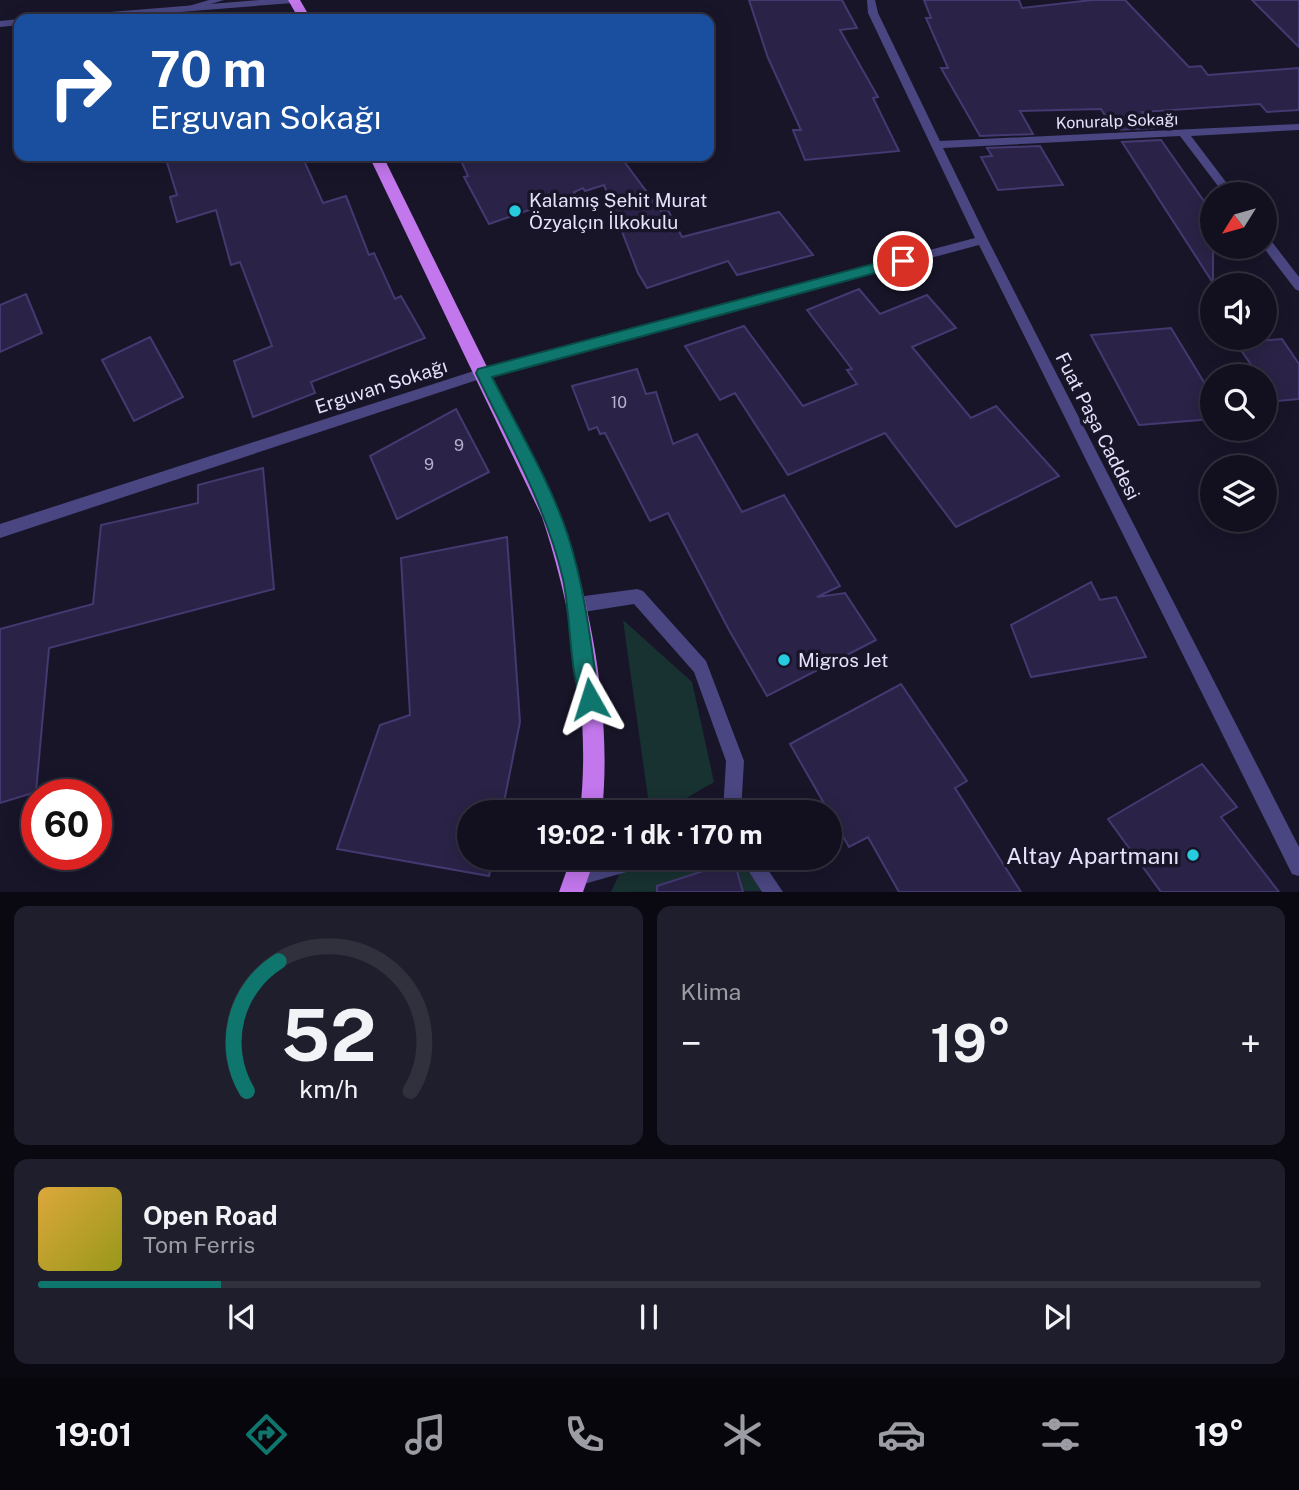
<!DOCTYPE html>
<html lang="tr">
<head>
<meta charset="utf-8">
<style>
  :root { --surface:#12101f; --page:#1f1e2c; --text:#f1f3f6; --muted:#9c9da4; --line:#31303d; --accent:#0f766e }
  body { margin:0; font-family:"Public Sans",sans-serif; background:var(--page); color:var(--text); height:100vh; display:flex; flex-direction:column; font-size:26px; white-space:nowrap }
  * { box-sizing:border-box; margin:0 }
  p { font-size:23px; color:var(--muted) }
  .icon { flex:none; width:38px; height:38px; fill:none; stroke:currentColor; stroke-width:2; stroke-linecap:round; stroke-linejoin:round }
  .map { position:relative; height:892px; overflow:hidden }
  .drawer { display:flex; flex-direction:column; gap:14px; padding:14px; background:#0a0911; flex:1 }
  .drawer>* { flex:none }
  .top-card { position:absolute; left:14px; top:14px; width:700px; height:147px; border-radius:14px; box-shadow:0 4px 18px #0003,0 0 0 2px var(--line); background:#1a4fa0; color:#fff; overflow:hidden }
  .needle { width:46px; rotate:233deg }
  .tools { position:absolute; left:1200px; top:182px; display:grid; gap:14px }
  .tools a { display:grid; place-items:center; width:77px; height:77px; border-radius:50%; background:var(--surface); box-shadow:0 4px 18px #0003,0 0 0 2px var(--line); font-size:35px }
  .speed { position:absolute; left:21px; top:779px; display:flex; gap:14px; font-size:35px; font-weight:700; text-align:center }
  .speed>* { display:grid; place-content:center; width:91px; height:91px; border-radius:50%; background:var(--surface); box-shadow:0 4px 18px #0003,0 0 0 2px var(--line); line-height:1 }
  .speed .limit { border:10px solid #d22; background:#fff; color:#111 }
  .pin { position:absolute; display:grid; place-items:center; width:60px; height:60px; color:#fff; margin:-30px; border:4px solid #fff; border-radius:50%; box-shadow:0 2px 7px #0007 }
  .me { position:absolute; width:77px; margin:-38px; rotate:354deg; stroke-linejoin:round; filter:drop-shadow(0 0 5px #0008) }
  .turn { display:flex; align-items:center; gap:24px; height:147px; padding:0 21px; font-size:32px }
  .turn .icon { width:91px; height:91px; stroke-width:2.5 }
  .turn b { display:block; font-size:49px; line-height:60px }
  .big { font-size:52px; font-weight:700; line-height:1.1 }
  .drawer .widget { flex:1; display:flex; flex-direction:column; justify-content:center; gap:10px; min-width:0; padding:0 24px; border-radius:14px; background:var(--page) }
  .drawer .dial { align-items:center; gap:0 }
  .dial svg { height:182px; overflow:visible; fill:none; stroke:var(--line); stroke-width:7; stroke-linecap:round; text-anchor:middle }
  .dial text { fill:var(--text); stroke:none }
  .song { display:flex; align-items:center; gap:21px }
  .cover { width:84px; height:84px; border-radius:10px; background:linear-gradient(135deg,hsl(40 70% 55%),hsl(60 70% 35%)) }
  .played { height:7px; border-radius:4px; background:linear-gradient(90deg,var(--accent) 15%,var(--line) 15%) }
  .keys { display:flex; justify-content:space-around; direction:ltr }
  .heat { display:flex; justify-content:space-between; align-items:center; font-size:38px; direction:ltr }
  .drawer .tiles { flex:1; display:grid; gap:14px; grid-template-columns:1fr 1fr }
  .widget:last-child { grid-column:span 2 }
  .trip { position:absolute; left:457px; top:800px; width:385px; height:70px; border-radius:35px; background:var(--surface); box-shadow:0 4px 18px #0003,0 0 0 2px var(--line); font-weight:700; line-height:70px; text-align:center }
  .menu { display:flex; height:112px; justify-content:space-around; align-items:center; background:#07060c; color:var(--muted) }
  .menu .icon { width:49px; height:49px }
  .menu .selected { color:var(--accent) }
  .menu b { font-size:32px; color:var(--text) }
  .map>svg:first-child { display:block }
</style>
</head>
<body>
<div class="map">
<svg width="1299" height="892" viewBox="0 0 1299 892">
  <rect width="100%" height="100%" fill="#181529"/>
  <g fill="#183231">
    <polygon points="623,620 692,682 714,782 662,812 650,812"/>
    <polygon points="627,858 738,858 763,891 611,892"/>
  </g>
  <g fill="#2b2347" stroke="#443970" stroke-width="2">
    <polygon points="749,0 842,0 857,28 840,30 878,97 873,98 899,151 805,160 793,130 801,130 768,58"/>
    <polygon points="924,0 1019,0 1022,8 1092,0 1125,0 1189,67 1201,66 1208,75 1299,68 1299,110 1267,112 1260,104 1142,112 1154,128 1114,130 1101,109 1020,111 1033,134 980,136 941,68 948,68 926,18 931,18"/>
    <polygon points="1252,0 1299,0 1299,47"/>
    <polygon points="1161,140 1213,214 1213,283 1122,142"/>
    <polygon points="1040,146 1063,185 998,190 981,157 992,156 987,148"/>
    <polygon points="165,156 302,156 323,203 346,196 369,255 374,253 395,299 401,296 425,338 311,382 315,393 253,417 234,361 272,346 240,262 231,265 216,210 177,222 170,197 177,195"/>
    <polygon points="459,156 620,156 661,211 668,210 682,237 779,212 813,255 737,275 728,261 647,288 638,273 604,185 585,191 583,188 574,192 575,194 489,224 464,177 468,176"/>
    <polygon points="859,289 880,314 927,295 956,328 912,347 971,418 996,406 1059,476 956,527 885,433 788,475 735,393 720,400 685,346 744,326 803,406 857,384 847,370 852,369 807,310"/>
    <polygon points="26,294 42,333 0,352 0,305"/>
    <polygon points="1171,328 1213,397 1213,419 1139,425 1091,335"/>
    <polygon points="150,337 183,397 134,421 102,360"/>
    <polygon points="1282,339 1299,364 1299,399 1277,401 1265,384 1265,376 1259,376 1236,343"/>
    <polygon points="637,369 646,394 656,392 673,444 697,434 742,512 784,495 840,586 817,597 845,593 876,640 767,696 729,630 668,513 650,521 605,433 600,434 597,427 589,430 572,386"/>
    <polygon points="456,409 489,472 397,519 370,456"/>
    <polygon points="263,468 274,589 49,648 36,792 0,803 0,629 93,604 101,525 198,503 198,485"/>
    <polygon points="507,537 520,722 502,812 469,812 469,858 493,858 489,876 337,849 380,725 410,715 401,558"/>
    <polygon points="1091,582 1100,600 1116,597 1146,657 1031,677 1011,625"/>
    <polygon points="901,684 967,781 955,788 1021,892 899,892 868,837 849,847 790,744"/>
    <polygon points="1202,764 1237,807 1221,817 1279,892 1161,892 1108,819"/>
    <polygon points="734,861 743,892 657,892 657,886"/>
  </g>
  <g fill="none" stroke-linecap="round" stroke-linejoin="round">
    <g fill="#494681" fill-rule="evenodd">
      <polygon points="209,0 224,0 187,11 182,8"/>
      <polygon points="867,0 875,0 878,13 940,141 1299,124 1299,130 1191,136 1235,194 1224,194 1180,136 943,148 988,240 1299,847 1299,876 1292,874 979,245 483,378 0,538 0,524 483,368 975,238 868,13"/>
      <polygon points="1265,237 1269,238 1299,277 1299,291 1295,289 1263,247 1265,247"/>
      <polygon points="637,589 643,591 706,661 744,761 741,812 723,812 726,761 694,672 634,604 577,613 571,610 569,605 571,600 577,597"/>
      <polygon points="613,858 653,858 651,865 644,867 577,886 570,884 568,877 570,870"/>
      <polygon points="740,858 760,858 783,892 762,892"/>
    </g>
    <g fill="#494681" fill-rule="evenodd">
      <polygon points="260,0 297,0 293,3 91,19 55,19 60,16"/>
      <polygon points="19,19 19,25 0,27 0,21"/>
    </g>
    <g fill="#c277ec" fill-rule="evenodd">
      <polygon points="288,0 300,0 311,19 299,19"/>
      <path d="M369 156H383L561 517C592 607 612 717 602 812H580C591 717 572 607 542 517Z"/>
      <polygon points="571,858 595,858 583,892 559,892"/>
    </g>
  </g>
  <path fill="#0f766e" stroke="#0a4d48" stroke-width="2" d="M903 256 908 257V264L492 377C518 429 550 481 568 536 585 589 591 644 599 699L596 706 590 708 583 706C569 673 571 616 563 579 546 506 508 440 476 373L478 369Z"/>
  <g fill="#27cbe0" stroke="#181529" stroke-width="2.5">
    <circle cx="515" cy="211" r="7"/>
    <circle cx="784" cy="660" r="7"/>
    <circle cx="1193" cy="855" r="7"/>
  </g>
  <g text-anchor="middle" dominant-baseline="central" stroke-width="7" stroke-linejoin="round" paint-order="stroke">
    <g font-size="16" fill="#e4e1fb" stroke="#181529">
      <text transform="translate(1117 121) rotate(-2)">Konuralp Sokağı</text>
    </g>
    <g font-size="16" fill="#b6b2ce">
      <text x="619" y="402">10</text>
      <text x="459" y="445">9</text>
      <text x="429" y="464">9</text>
    </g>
    <g font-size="19" fill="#e4e1fb" stroke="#181529" text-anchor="start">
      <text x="529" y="200">Kalamış Şehit Murat<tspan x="529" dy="22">Özyalçın İlkokulu</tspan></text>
      <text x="798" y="660">Migros Jet</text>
    </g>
    <g font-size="19" fill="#e4e1fb" stroke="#181529">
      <text transform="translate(381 386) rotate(-18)">Erguvan Sokağı</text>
      <text transform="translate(1098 426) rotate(63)">Fuat Paşa Caddesi</text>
    </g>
    <g font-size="23" fill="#e4e1fb" stroke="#181529" text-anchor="end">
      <text x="1179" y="855">Altay Apartmanı</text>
    </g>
  </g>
</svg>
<div class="tools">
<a><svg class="needle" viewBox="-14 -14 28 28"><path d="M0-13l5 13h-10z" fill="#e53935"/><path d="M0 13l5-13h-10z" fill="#9c9da4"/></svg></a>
<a><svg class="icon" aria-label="sound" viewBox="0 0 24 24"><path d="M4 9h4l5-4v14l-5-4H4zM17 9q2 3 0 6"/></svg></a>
<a><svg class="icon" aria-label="search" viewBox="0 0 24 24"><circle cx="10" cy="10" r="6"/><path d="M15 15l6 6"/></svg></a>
<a><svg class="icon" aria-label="layers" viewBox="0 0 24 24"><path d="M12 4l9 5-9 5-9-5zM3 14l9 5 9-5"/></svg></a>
</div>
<div class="speed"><div class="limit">60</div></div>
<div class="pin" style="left:903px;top:261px;background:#d93025"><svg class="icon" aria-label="arrive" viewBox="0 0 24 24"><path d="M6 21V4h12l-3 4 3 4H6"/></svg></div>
<svg class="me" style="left:590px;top:699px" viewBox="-20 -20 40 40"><path d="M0-17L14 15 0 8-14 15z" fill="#0f766e" stroke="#fff" stroke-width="4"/></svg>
<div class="trip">19:02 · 1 dk · 170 m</div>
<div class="top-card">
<div class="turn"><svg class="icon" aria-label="right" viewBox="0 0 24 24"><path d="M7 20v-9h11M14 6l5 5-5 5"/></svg><div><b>70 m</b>Erguvan Sokağı</div></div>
</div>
</div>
<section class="drawer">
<div class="tiles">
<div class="widget dial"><svg viewBox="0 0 100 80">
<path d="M14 69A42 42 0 1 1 86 69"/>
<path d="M14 69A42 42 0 0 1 28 12" stroke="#0f766e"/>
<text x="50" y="56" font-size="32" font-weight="700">52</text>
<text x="50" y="72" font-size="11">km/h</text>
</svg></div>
<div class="widget"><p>Klima</p>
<div class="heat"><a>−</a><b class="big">19°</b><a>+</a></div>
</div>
<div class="widget">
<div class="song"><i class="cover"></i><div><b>Open Road</b><p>Tom Ferris</p></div></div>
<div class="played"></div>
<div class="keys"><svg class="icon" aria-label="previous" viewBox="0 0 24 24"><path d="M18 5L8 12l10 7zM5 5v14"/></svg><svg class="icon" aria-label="pause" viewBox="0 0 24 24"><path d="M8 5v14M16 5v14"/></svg><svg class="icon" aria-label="next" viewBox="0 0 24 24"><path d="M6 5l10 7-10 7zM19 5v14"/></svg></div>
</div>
</div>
</section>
<nav class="menu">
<b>19:01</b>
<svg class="icon selected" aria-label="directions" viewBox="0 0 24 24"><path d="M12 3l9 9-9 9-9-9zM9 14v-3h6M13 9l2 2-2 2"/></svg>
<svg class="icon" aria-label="music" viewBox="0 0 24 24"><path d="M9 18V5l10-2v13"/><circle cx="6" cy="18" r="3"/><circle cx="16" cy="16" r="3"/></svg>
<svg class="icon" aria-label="phone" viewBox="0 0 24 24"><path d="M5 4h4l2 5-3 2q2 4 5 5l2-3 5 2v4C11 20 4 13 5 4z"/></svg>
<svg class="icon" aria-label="climate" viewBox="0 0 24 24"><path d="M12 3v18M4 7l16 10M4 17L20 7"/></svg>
<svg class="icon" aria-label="car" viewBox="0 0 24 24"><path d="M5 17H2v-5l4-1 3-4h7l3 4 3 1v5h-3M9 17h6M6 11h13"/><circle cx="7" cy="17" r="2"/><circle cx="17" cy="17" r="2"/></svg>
<svg class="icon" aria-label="filters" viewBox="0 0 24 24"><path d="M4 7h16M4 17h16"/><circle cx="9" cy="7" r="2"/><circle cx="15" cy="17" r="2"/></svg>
<b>19°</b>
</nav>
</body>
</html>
